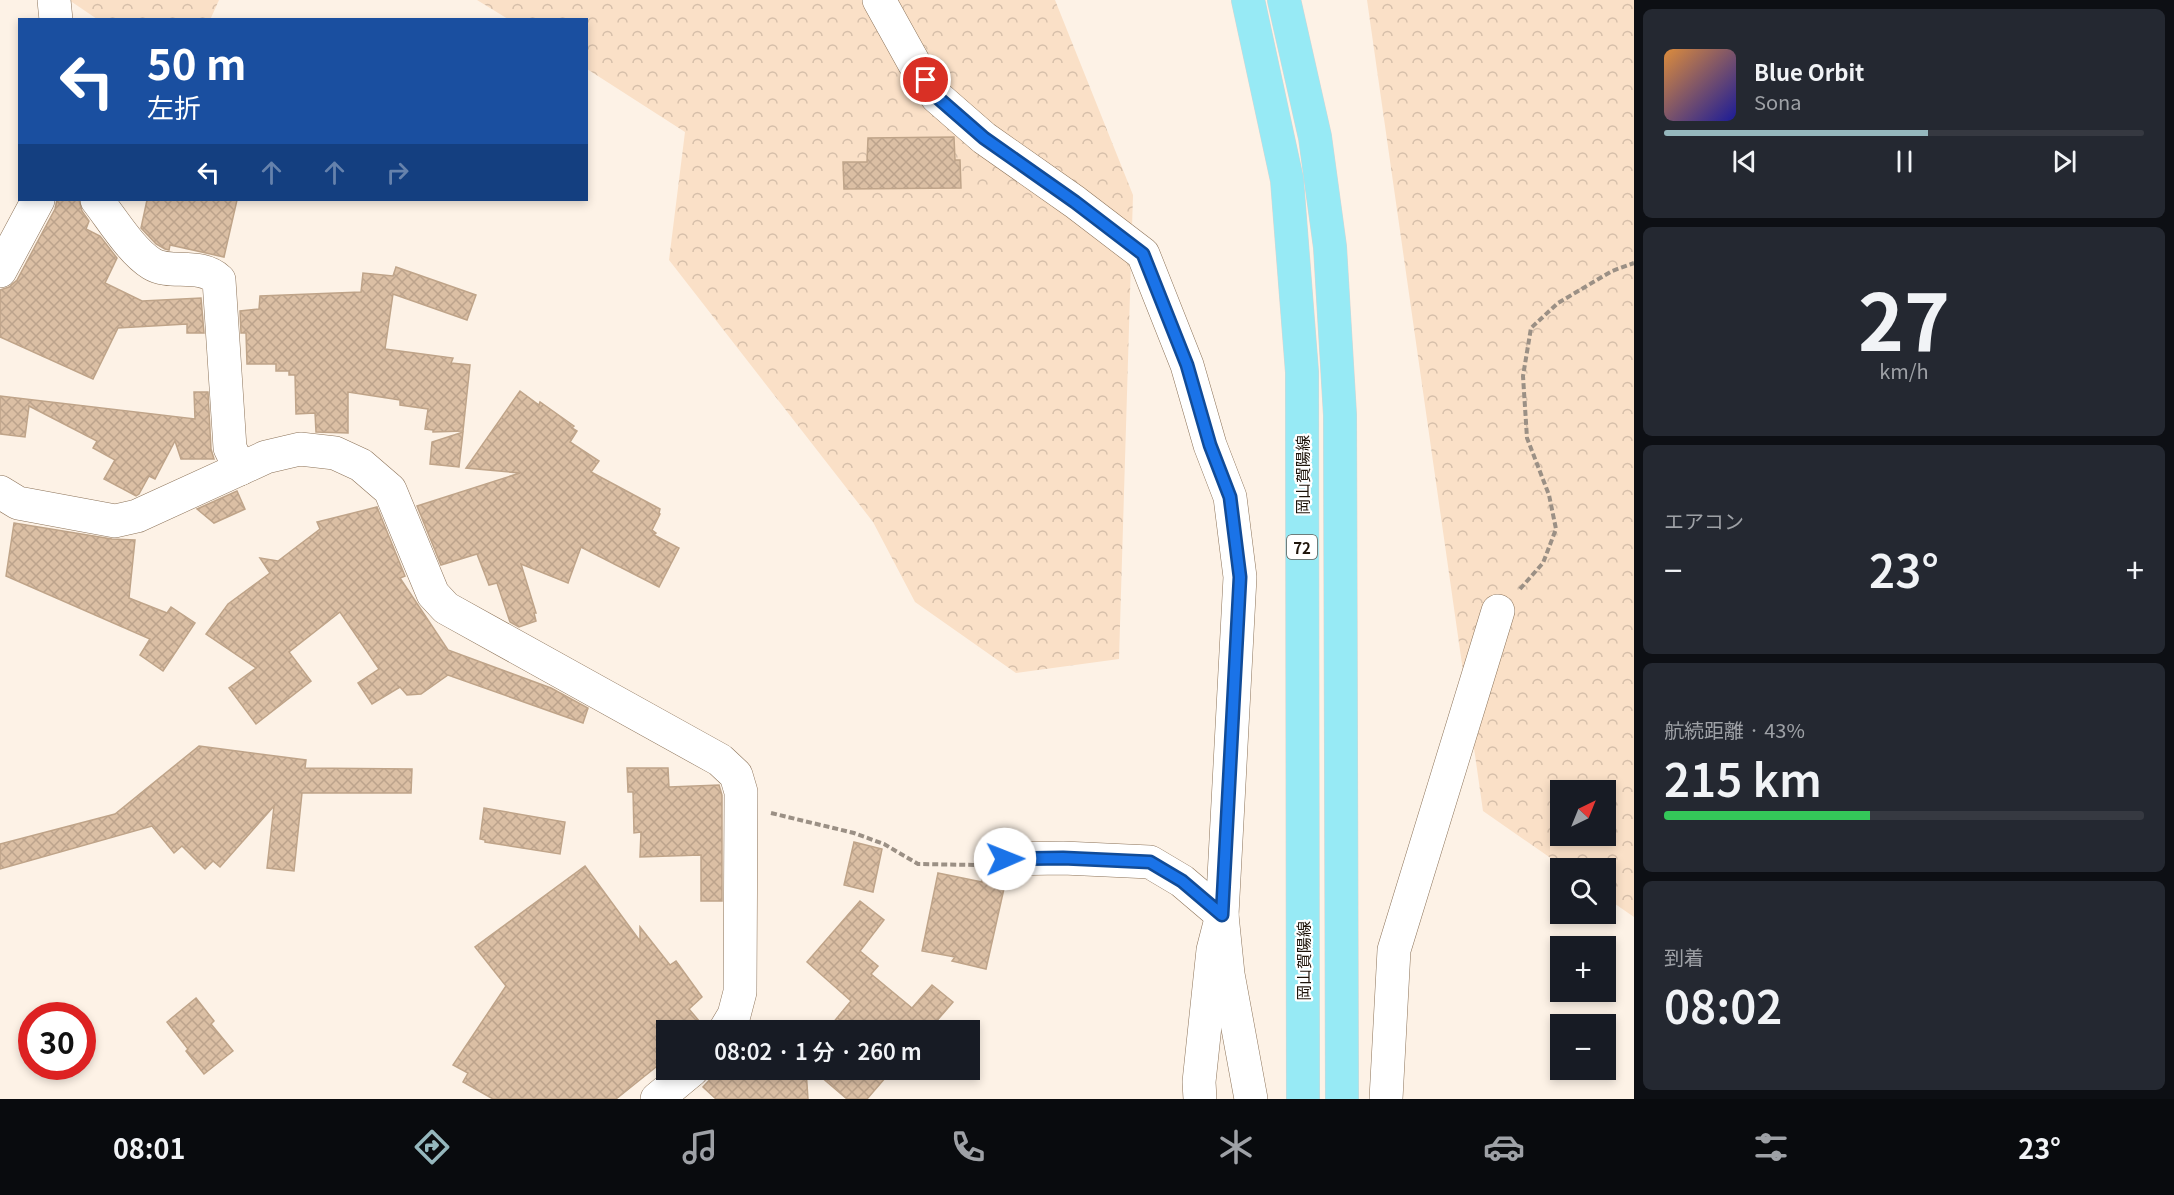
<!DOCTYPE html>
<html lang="ja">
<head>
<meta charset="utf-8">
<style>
  :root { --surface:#171b24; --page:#242831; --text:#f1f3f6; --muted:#9ea1a6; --line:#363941; --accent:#95b7bd }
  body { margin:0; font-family:Georgia,"Noto Sans JP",serif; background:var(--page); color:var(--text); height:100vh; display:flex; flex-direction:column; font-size:22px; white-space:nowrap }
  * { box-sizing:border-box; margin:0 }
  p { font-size:20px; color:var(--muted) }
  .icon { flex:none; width:33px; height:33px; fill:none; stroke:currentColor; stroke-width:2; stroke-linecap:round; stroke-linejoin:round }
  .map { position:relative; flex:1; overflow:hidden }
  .side { display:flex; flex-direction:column; gap:9px; padding:9px; background:#0d0f14; width:540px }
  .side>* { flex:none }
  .banner { position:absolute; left:18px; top:18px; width:570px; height:183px; border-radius:0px; box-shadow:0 3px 9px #0003; background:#1a4fa0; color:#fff; overflow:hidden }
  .needle { width:39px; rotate:43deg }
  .buttons { position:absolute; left:1550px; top:780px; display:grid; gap:12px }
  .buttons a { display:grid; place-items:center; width:66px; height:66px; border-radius:0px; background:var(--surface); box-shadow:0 3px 9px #0003; font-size:30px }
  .speed { position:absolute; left:18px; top:1002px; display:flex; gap:12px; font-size:30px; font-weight:700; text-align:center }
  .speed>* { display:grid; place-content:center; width:78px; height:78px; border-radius:50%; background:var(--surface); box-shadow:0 3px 9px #0003; line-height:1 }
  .speed .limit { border:9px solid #d22; background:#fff; color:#111 }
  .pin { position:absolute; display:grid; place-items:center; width:51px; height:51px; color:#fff; margin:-26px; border:3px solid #fff; border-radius:50%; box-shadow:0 2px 6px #0007 }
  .me { position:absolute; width:66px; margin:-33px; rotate:89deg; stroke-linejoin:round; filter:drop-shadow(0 0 4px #0008) }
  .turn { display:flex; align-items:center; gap:21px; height:126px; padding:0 30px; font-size:27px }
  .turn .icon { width:78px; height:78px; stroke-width:2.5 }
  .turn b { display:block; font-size:42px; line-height:51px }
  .lanes { display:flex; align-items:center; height:57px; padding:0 30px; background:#0003; justify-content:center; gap:30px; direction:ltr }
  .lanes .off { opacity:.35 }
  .big { font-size:45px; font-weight:600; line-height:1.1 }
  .side .widget { flex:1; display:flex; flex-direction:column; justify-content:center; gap:9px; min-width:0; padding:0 21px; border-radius:9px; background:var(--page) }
  .side .dial { align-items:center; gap:0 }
  .dial b { font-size:78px; line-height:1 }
  .song { display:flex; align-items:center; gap:18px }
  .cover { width:72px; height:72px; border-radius:9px; background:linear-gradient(135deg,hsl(30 70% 55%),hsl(240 70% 35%)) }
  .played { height:6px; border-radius:3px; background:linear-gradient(90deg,var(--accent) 55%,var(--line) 55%) }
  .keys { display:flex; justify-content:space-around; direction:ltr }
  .heat { display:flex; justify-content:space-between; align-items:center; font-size:33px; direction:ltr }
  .charge { height:9px; border-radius:4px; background:linear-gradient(90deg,#34c759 43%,var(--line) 0) }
  .trip { position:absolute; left:656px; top:1020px; width:324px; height:60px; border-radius:0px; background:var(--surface); box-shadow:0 3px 9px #0003; font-weight:600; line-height:60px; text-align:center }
  .tabs { display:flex; height:96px; justify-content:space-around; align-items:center; background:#090b0e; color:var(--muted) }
  .tabs .icon { width:42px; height:42px }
  .tabs .on { color:var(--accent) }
  .tabs b { font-size:27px; color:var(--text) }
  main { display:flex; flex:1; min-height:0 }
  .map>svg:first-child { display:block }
</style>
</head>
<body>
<main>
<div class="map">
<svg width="1634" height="1099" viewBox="0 0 1634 1099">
  <defs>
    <pattern id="forest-crowns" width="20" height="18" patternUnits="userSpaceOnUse" patternTransform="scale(1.5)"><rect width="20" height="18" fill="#fae0c7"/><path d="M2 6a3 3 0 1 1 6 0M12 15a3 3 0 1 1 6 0" fill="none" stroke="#d6bfaa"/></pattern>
    <pattern id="building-cross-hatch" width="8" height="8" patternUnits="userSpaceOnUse" patternTransform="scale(1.5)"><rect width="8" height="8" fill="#dbbfa4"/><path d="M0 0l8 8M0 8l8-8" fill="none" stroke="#bca38c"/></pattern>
  </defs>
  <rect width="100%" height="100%" fill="#fdf2e6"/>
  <g fill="url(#forest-crowns)" fill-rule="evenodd">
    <polygon points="69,0 219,0 210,20 97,19"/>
    <polygon points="477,0 1055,0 1133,195 1119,659 1016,673 915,602 873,522 669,260 685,132 587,69 586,20 508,19"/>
    <path d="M1367 0H1634V917L1605 897V868H1565L1483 811ZM1560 790H1605V836H1560Z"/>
  </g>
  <g fill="url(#building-cross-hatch)" stroke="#bfa489" stroke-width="1.5">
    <polygon points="954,137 955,160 960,160 961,188 844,189 843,162 867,162 868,138"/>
    <polygon points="57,200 79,200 82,211 89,221 86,229 100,236 117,258 105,283 142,301 201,298 204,333 187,333 187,324 118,328 93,379 0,337 0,290 9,287 17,280 55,209"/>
    <polygon points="147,200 237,200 224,257 170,245 169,250 165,249 156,244 141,228"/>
    <polygon points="396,267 476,295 467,320 393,294 385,349 453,358 451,363 470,365 463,431 433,432 433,430 425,429 428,409 400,405 400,400 348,392 348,433 316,432 315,413 296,414 295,375 289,375 289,371 276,371 276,364 247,364 246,333 241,333 240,311 259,309 260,296 361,292 363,273 393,276"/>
    <polygon points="520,391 539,405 540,402 574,426 572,428 577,431 570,442 599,461 591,472 660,509 659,513 660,514 652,530 656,533 654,535 679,548 659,587 581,547 568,583 521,564 536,613 534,613 536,621 519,627 510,622 497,583 489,585 477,554 441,565 417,506 520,473 466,468"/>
    <polygon points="194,392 208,392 211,449 214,459 181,459 175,441 155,479 149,476 139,494 136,496 104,479 115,460 93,448 97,441 29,406 25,437 0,434 0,396 195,419"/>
    <polygon points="463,432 459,467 430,464 432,442"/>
    <polygon points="237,491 245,509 214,523 197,509"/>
    <polygon points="377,507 405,576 400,578 448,650 551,688 588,708 583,723 448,675 421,694 407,695 400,687 372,704 358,683 379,669 340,612 289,652 311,681 256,724 229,688 256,668 206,634 228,604 270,573 260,558 278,561 320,529 317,522"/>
    <polygon points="14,523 112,539 135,540 129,598 167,613 171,607 195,623 163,671 140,655 150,639 6,576"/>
    <polygon points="199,746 306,760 305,768 412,769 411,793 302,793 294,871 267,868 274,806 220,867 213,861 205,869 182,846 174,853 152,826 0,869 0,844 115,814"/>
    <polygon points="627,768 668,768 669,787 719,785 722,795 722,901 701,901 701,855 640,857 641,832 634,833 633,792 628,792"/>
    <polygon points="484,808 565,822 560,854 485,842 485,840 480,839"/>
    <polygon points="854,842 882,849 873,892 844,885"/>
    <polygon points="585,866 640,941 640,927 670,965 676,961 702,997 689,1009 705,1028 702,1030 666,1030 666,1059 616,1099 493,1099 463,1082 468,1073 453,1065 506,986 475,947"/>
    <polygon points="938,873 982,882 982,879 1005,884 986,969 952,961 955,957 922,951"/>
    <polygon points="860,901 884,920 860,951 878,966 871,974 912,1008 932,985 953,1002 934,1024 933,1022 926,1030 827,1030 851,1001 807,962"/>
    <polygon points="196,998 214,1021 211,1024 233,1051 204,1074 186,1051 188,1049 167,1022"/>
    <polygon points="719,1070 806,1070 808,1099 716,1099 703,1087"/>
    <polygon points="813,1070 892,1070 867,1099 847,1099"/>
  </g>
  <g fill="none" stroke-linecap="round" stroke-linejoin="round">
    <defs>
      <g id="minor">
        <polyline points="54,0 56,20"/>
        <polyline points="879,0 914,63 937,97 984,138 1075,202 1143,254 1187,365 1210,445 1230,497 1240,577 1222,915 1213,950 1199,1082 1200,1099"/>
        <path d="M97 200C112 219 131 251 152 264 170 275 200 262 219 280L230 448 240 469"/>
        <polyline points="0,271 38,200"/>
        <polyline points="0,492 18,503 115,521 137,516 266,457 300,449 335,453 361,465 390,490 433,594 446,608 720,760 736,775 741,792 740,992 734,1015 725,1030"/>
        <polyline points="1005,859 1063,858 1150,862 1182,881 1222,915 1228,974 1251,1099"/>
        <polyline points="657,1099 692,1070"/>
        <polyline points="1386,1099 1394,950 1498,611"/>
      </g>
      <g id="major">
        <polyline points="1248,0 1287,180 1302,372 1303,1099"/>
        <polyline points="1284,0 1315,137 1330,247 1340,415 1342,1099"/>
      </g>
    </defs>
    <use href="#minor" stroke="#8c7359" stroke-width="34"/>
    <use href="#major" stroke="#d6d5d3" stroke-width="34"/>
    <g stroke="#9b9085" stroke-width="4" stroke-dasharray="6 3" stroke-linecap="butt">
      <polyline points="1520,589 1543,563 1556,529 1549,495 1527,438 1523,376 1531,328 1558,303 1612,271 1634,263"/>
      <polyline points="771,813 854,833 884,844 918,864 976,865"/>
    </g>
    <use href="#minor" stroke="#fff" stroke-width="33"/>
    <use href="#major" stroke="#97eaf5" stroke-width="33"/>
  </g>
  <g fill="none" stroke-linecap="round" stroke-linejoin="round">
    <defs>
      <polyline id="route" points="926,80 937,97 984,138 1075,202 1143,254 1187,365 1210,445 1230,497 1240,577 1222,915 1182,881 1150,862 1063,858 1005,859"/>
    </defs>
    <use href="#route" stroke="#114b97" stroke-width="15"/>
    <use href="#route" stroke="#1a73e8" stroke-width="10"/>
  </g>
  <g text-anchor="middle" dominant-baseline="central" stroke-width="4.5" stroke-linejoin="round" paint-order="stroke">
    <rect fill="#fff" stroke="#625a54" stroke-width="1.5" x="1287" y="535" width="30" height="24" rx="4.5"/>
    <g font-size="15" font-weight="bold" fill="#1e140a">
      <text x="1302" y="547">72</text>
    </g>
    <g font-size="16" fill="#1e140a" stroke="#fff">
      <text transform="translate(1302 475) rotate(-90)">岡山賀陽線</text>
      <text transform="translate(1303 961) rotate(-90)">岡山賀陽線</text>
    </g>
  </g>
</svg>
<div class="buttons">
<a><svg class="needle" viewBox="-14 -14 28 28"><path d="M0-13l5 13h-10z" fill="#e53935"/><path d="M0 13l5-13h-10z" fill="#9ea1a6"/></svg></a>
<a><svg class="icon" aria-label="search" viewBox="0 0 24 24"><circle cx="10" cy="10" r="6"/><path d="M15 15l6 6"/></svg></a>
<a>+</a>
<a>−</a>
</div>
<div class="speed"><div class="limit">30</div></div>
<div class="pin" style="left:926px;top:80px;background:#d93025"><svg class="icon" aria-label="arrive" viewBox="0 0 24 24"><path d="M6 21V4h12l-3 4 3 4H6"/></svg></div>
<svg class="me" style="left:1005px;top:859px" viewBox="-20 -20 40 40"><circle r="19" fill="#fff"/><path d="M0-13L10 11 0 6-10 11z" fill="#1a73e8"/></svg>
<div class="trip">08:02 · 1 分 · 260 m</div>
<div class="banner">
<div class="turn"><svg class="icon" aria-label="left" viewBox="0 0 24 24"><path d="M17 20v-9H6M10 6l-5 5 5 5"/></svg><div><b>50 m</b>左折</div></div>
<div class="lanes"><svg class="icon" aria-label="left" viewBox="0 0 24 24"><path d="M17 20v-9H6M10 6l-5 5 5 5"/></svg><svg class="icon off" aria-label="ahead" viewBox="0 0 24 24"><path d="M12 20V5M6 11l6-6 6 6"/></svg><svg class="icon off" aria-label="ahead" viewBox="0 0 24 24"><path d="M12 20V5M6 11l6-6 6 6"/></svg><svg class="icon off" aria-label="right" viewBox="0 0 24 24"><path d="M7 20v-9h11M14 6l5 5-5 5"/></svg></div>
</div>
</div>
<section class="side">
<div class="widget">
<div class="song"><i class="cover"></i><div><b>Blue Orbit</b><p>Sona</p></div></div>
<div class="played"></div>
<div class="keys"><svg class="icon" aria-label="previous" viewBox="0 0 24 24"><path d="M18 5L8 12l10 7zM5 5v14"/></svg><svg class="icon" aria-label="pause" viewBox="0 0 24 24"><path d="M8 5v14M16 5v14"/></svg><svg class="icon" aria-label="next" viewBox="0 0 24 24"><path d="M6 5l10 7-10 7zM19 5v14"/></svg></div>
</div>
<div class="widget dial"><b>27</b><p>km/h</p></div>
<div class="widget"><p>エアコン</p>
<div class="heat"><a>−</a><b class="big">23°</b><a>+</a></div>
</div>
<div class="widget"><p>航続距離 · 43%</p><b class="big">215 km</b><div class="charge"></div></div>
<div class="widget"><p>到着</p><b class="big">08:02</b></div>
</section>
</main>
<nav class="tabs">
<b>08:01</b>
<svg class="icon on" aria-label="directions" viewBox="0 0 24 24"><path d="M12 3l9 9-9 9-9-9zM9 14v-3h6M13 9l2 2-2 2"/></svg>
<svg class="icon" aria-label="music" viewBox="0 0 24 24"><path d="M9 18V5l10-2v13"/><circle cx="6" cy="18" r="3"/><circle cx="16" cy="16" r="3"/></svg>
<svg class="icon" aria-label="phone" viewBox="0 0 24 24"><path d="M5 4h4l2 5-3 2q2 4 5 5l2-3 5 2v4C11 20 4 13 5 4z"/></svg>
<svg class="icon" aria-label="climate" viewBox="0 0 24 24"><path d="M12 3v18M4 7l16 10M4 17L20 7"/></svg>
<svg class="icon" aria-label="car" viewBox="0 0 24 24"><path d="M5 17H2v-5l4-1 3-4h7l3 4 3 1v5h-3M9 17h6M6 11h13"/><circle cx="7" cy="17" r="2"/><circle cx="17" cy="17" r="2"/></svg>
<svg class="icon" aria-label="filters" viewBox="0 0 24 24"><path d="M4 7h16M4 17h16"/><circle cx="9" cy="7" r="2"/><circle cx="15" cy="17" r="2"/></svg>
<b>23°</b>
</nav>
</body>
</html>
